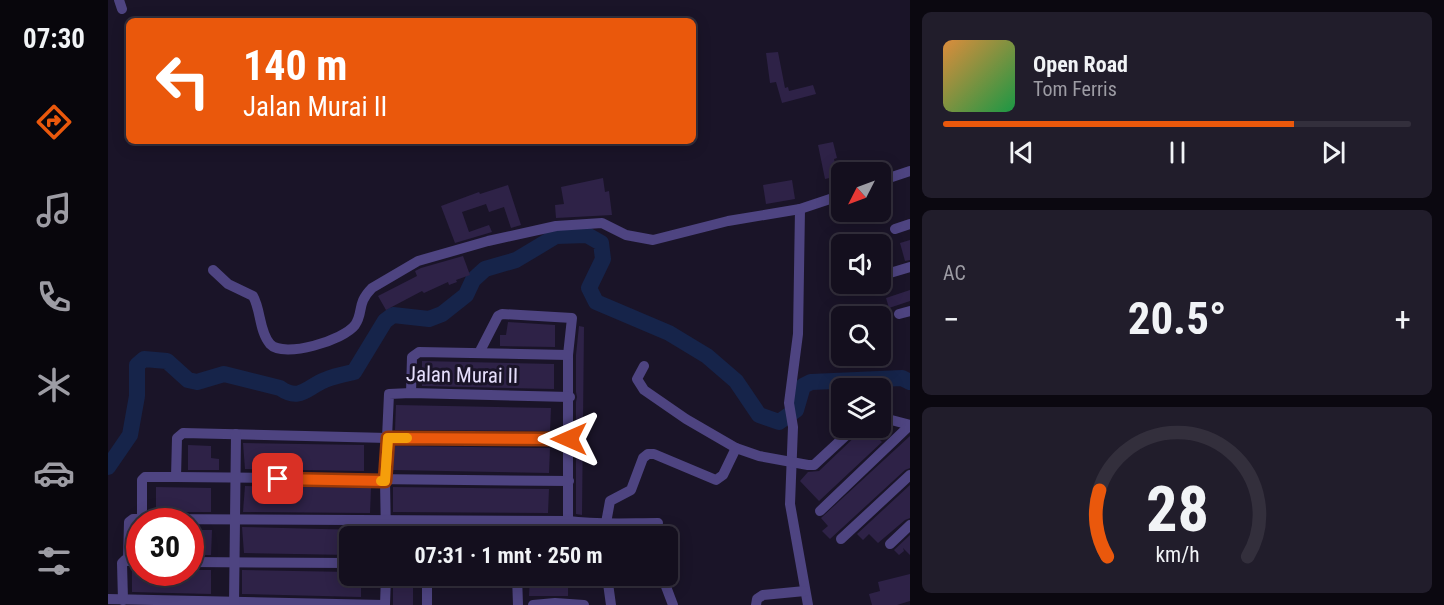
<!DOCTYPE html>
<html lang="id">
<head>
<meta charset="utf-8">
<style>
  :root { --surface:#140f1e; --page:#211d2b; --text:#f1f3f6; --muted:#9d9ca4; --line:#332f3c; --accent:#ea580c }
  body { margin:0; font-family:"Roboto Condensed",sans-serif; background:var(--page); color:var(--text); height:100vh; display:flex; flex-direction:column; font-size:22px; white-space:nowrap }
  * { box-sizing:border-box; margin:0 }
  p { font-size:20px; color:var(--muted) }
  .icon { flex:none; width:33px; height:33px; fill:none; stroke:currentColor; stroke-width:2; stroke-linecap:round; stroke-linejoin:round }
  .map { position:relative; flex:1; overflow:hidden }
  .details { display:flex; flex-direction:column; gap:12px; padding:12px; background:#0b0810; width:534px }
  .details>* { flex:none }
  .hud { position:absolute; left:18px; top:18px; width:570px; height:126px; border-radius:9px; box-shadow:0 3px 15px #0003,0 0 0 2px var(--line); background:#ea580c; color:#fff; overflow:hidden }
  .needle { width:39px; rotate:228deg }
  .controls { position:absolute; left:723px; top:162px; display:grid; gap:12px }
  .controls a { display:grid; place-items:center; width:60px; height:60px; border-radius:9px; background:var(--surface); box-shadow:0 3px 15px #0003,0 0 0 2px var(--line); font-size:30px }
  .speed { position:absolute; left:18px; top:508px; display:flex; gap:12px; font-size:30px; font-weight:700; text-align:center }
  .speed>* { display:grid; place-content:center; width:78px; height:78px; border-radius:50%; background:var(--surface); box-shadow:0 3px 15px #0003,0 0 0 2px var(--line); line-height:1 }
  .speed .limit { border:9px solid #d22; background:#fff; color:#111 }
  .pin { position:absolute; display:grid; place-items:center; width:51px; height:51px; color:#fff; margin:-26px; border-radius:12px; box-shadow:0 3px 9px #0006 }
  .me { position:absolute; width:66px; margin:-33px; rotate:270deg; stroke-linejoin:round; filter:drop-shadow(0 0 4px #0008) }
  .turn { display:flex; align-items:center; gap:21px; height:126px; padding:0 18px; font-size:27px }
  .turn .icon { width:78px; height:78px; stroke-width:2.5 }
  .turn b { display:block; font-size:42px; line-height:51px }
  .big { font-size:45px; font-weight:700; line-height:1.1 }
  .details .card { flex:1; display:flex; flex-direction:column; justify-content:center; gap:9px; min-width:0; padding:0 21px; border-radius:9px; background:var(--page) }
  .details .dial { align-items:center; gap:0 }
  .dial svg { height:156px; overflow:visible; fill:none; stroke:var(--line); stroke-width:7; stroke-linecap:round; text-anchor:middle }
  .dial text { fill:var(--text); stroke:none }
  .song { display:flex; align-items:center; gap:18px }
  .cover { width:72px; height:72px; border-radius:9px; background:linear-gradient(135deg,hsl(30 70% 55%),hsl(140 70% 35%)) }
  .played { height:6px; border-radius:3px; background:linear-gradient(90deg,var(--accent) 75%,var(--line) 75%) }
  .keys { display:flex; justify-content:space-around; direction:ltr }
  .heat { display:flex; justify-content:space-between; align-items:center; font-size:33px; direction:ltr }
  .trip { position:absolute; left:231px; top:526px; width:339px; height:60px; border-radius:9px; background:var(--surface); box-shadow:0 3px 15px #0003,0 0 0 2px var(--line); font-weight:700; line-height:60px; text-align:center }
  main { display:flex; flex:1; min-height:0 }
  .tabs { display:flex; flex-direction:column; width:108px; justify-content:space-around; align-items:center; background:#08060c; color:var(--muted) }
  .tabs .icon { width:42px; height:42px }
  .tabs .active { color:var(--accent) }
  .tabs b { font-size:27px; color:var(--text) }
  .map>svg:first-child { display:block }
</style>
</head>
<body>
<main>
<nav class="tabs">
<b>07:30</b>
<svg class="icon active" aria-label="directions" viewBox="0 0 24 24"><path d="M12 3l9 9-9 9-9-9zM9 14v-3h6M13 9l2 2-2 2"/></svg>
<svg class="icon" aria-label="music" viewBox="0 0 24 24"><path d="M9 18V5l10-2v13"/><circle cx="6" cy="18" r="3"/><circle cx="16" cy="16" r="3"/></svg>
<svg class="icon" aria-label="phone" viewBox="0 0 24 24"><path d="M5 4h4l2 5-3 2q2 4 5 5l2-3 5 2v4C11 20 4 13 5 4z"/></svg>
<svg class="icon" aria-label="climate" viewBox="0 0 24 24"><path d="M12 3v18M4 7l16 10M4 17L20 7"/></svg>
<svg class="icon" aria-label="car" viewBox="0 0 24 24"><path d="M5 17H2v-5l4-1 3-4h7l3 4 3 1v5h-3M9 17h6M6 11h13"/><circle cx="7" cy="17" r="2"/><circle cx="17" cy="17" r="2"/></svg>
<svg class="icon" aria-label="filters" viewBox="0 0 24 24"><path d="M4 7h16M4 17h16"/><circle cx="9" cy="7" r="2"/><circle cx="15" cy="17" r="2"/></svg>
</nav>
<div class="map">
<svg width="802" height="605" viewBox="0 0 802 605">
  <rect width="100%" height="100%" fill="#1a1428"/>
  <g fill="none" stroke-linecap="round" stroke-linejoin="round">
    <path stroke="#16244a" stroke-width="16" d="M0 467 22 435 29 396V365L36 359 59 361 80 380 89 382 116 374 172 388C192 402 199 387 217 380 226 376 237 374 246 372L277 321 285 315 321 319 334 314 358 295 365 280 377 269 408 260 448 236 479 235 493 243 495 259 481 288 488 302 561 333 599 356 628 381 651 415 671 422 688 410 695 386 703 382 794 378 802 382"/>
  </g>
  <g fill="#2e2247">
    <polygon points="670,52 677,88 680,87 681,91 705,85 708,94 674,103 668,82 662,83 658,53"/>
    <polygon points="725,142 729,158 726,159 730,176 717,179 710,145"/>
    <polygon points="495,178 497,192 501,191 504,215 448,218 447,205 456,204 453,187"/>
    <polygon points="684,180 687,199 658,204 655,185"/>
    <polygon points="400,185 413,225 403,228 396,207 381,212 378,204 354,212 361,232 381,225 384,232 347,243 333,206 371,192 372,194"/>
    <polygon points="802,240 802,260 797,261 792,243"/>
    <polygon points="355,256 362,275 348,280 349,282 341,285 340,282 316,293 314,291 278,310 270,296 309,276 307,271 313,268"/>
    <polygon points="802,290 802,301 781,308 778,298"/>
    <polygon points="400,322 447,325 447,347 392,346 392,335 398,335"/>
    <polygon points="471,326 476,327 474,515 468,514 468,402 469,397 468,392 468,355"/>
    <polygon points="314,361 446,364 446,389 314,386"/>
    <polygon points="288,405 443,408 442,431 287,430"/>
    <polygon points="753,431 758,436 763,431 774,442 711,501 692,481 700,472 711,471"/>
    <polygon points="802,436 802,468 797,470 722,539 714,531 720,526 713,518"/>
    <polygon points="135,443 256,445 256,471 137,469"/>
    <polygon points="80,445 103,446 103,458 111,459 111,470 80,470"/>
    <polygon points="286,446 442,448 441,473 285,470"/>
    <polygon points="802,485 802,518 797,520 770,543 761,534 755,540 749,534"/>
    <polygon points="137,486 263,488 262,513 135,512"/>
    <polygon points="48,487 103,488 103,512 48,512"/>
    <polygon points="285,487 441,489 440,513 285,512"/>
    <polygon points="134,527 254,530 254,537 242,537 242,555 136,553"/>
    <polygon points="285,528 469,530 469,537 285,537"/>
    <polygon points="82,530 104,530 103,555 82,555"/>
    <polygon points="802,535 802,555 795,548 796,551 791,555 786,550"/>
    <polygon points="24,568 32,568 32,573 82,573 82,570 103,570 103,594 24,592"/>
    <polygon points="134,570 242,572 242,576 253,576 253,597 134,594"/>
    <polygon points="802,574 802,601 789,605 764,605 761,594 772,591 770,582"/>
    <polygon points="285,576 290,576 290,582 305,582 305,605 285,605"/>
    <polygon points="422,576 453,576 452,585 460,585 460,596 421,596"/>
  </g>
  <g fill="none" stroke-linecap="round" stroke-linejoin="round">
    <g stroke="#4e4481" stroke-width="10">
      <polyline points="11,0 14,9"/>
      <polyline points="772,181 802,171"/>
      <polyline points="692,209 690,334 681,403 685,427 682,504 700,605"/>
      <polyline points="787,229 802,224"/>
      <path d="M105 270 120 284 145 296C153 310 151 331 162 344 176 359 236 340 247 325 256 312 248 304 264 288L310 261 380 241 448 226 494 223 518 235 545 240 620 221 692 209 734 195"/>
      <polyline points="782,273 802,267"/>
      <polyline points="791,314 802,311"/>
      <polyline points="371,353 390,316 394,314 464,318 460,355 460,521"/>
      <polyline points="536,366 529,379 536,390 578,419 628,448 651,456 700,465 706,465 746,428"/>
      <polyline points="303,393 304,357 311,352 460,355"/>
      <polyline points="772,417 802,425"/>
      <polyline points="68,477 69,438 75,433 280,438 461,439"/>
      <polyline points="712,511 802,425"/>
      <polyline points="34,518 34,480 37,477 68,477 461,481"/>
      <polyline points="498,523 502,501 523,490 535,458 540,454 546,454 608,480 615,475 628,448"/>
      <polyline points="278,537 277,481 281,394 303,393 462,397"/>
      <polyline points="488,537 488,524"/>
      <polyline points="733,539 802,475"/>
      <polyline points="782,544 802,525"/>
      <path d="M20 561 21 522 25 519 460 521C490 525 520 523 550 523"/>
      <polyline points="82,562 242,563"/>
      <polyline points="409,576 410,605"/>
      <polyline points="499,576 503,605"/>
      <polyline points="554,576 565,605"/>
      <polyline points="0,599 276,605"/>
      <polyline points="15,600 14,563 17,560 32,561"/>
      <polyline points="126,605 128,434"/>
      <polyline points="277,605 278,576"/>
      <polyline points="319,605 319,576"/>
      <polyline points="425,605 447,603 476,605"/>
      <polyline points="648,605 649,599 655,595 697,591"/>
    </g>
  </g>
  <g fill="none" stroke-linecap="round" stroke-linejoin="round">
    <defs>
      <polyline id="route" points="170,479 277,481 280,438 461,439"/>
    </defs>
    <use href="#route" stroke="#983908" stroke-width="15"/>
    <use href="#route" stroke="#ea580c" stroke-width="10"/>
    <polyline stroke="#f59e0b" stroke-width="10" points="273,481 277,481 280,438 299,438"/>
  </g>
  <g text-anchor="middle" dominant-baseline="central" stroke-width="6" stroke-linejoin="round" paint-order="stroke">
    <g font-size="21" fill="#e5defb" stroke="#1a1428">
      <text transform="translate(354 375) rotate(1)">Jalan Murai II</text>
    </g>
  </g>
</svg>
<div class="controls">
<a><svg class="needle" viewBox="-14 -14 28 28"><path d="M0-13l5 13h-10z" fill="#e53935"/><path d="M0 13l5-13h-10z" fill="#9d9ca4"/></svg></a>
<a><svg class="icon" aria-label="sound" viewBox="0 0 24 24"><path d="M4 9h4l5-4v14l-5-4H4zM17 9q2 3 0 6"/></svg></a>
<a><svg class="icon" aria-label="search" viewBox="0 0 24 24"><circle cx="10" cy="10" r="6"/><path d="M15 15l6 6"/></svg></a>
<a><svg class="icon" aria-label="layers" viewBox="0 0 24 24"><path d="M12 4l9 5-9 5-9-5zM3 14l9 5 9-5"/></svg></a>
</div>
<div class="speed"><div class="limit">30</div></div>
<div class="pin" style="left:170px;top:479px;background:#d93025"><svg class="icon" aria-label="arrive" viewBox="0 0 24 24"><path d="M6 21V4h12l-3 4 3 4H6"/></svg></div>
<svg class="me" style="left:461px;top:439px" viewBox="-20 -20 40 40"><path d="M0-17L14 15 0 8-14 15z" fill="#ea580c" stroke="#fff" stroke-width="4"/></svg>
<div class="trip">07:31 · 1 mnt · 250 m</div>
<div class="hud">
<div class="turn"><svg class="icon" aria-label="left" viewBox="0 0 24 24"><path d="M17 20v-9H6M10 6l-5 5 5 5"/></svg><div><b>140 m</b>Jalan Murai II</div></div>
</div>
</div>
<section class="details">
<div class="card">
<div class="song"><i class="cover"></i><div><b>Open Road</b><p>Tom Ferris</p></div></div>
<div class="played"></div>
<div class="keys"><svg class="icon" aria-label="previous" viewBox="0 0 24 24"><path d="M18 5L8 12l10 7zM5 5v14"/></svg><svg class="icon" aria-label="pause" viewBox="0 0 24 24"><path d="M8 5v14M16 5v14"/></svg><svg class="icon" aria-label="next" viewBox="0 0 24 24"><path d="M6 5l10 7-10 7zM19 5v14"/></svg></div>
</div>
<div class="card"><p>AC</p>
<div class="heat"><a>−</a><b class="big">20.5°</b><a>+</a></div>
</div>
<div class="card dial"><svg viewBox="0 0 100 80">
<path d="M14 69A42 42 0 1 1 86 69"/>
<path d="M14 69A42 42 0 0 1 10 35" stroke="#ea580c"/>
<text x="50" y="56" font-size="32" font-weight="700">28</text>
<text x="50" y="72" font-size="11">km/h</text>
</svg></div>
</section>
</main>
</body>
</html>
